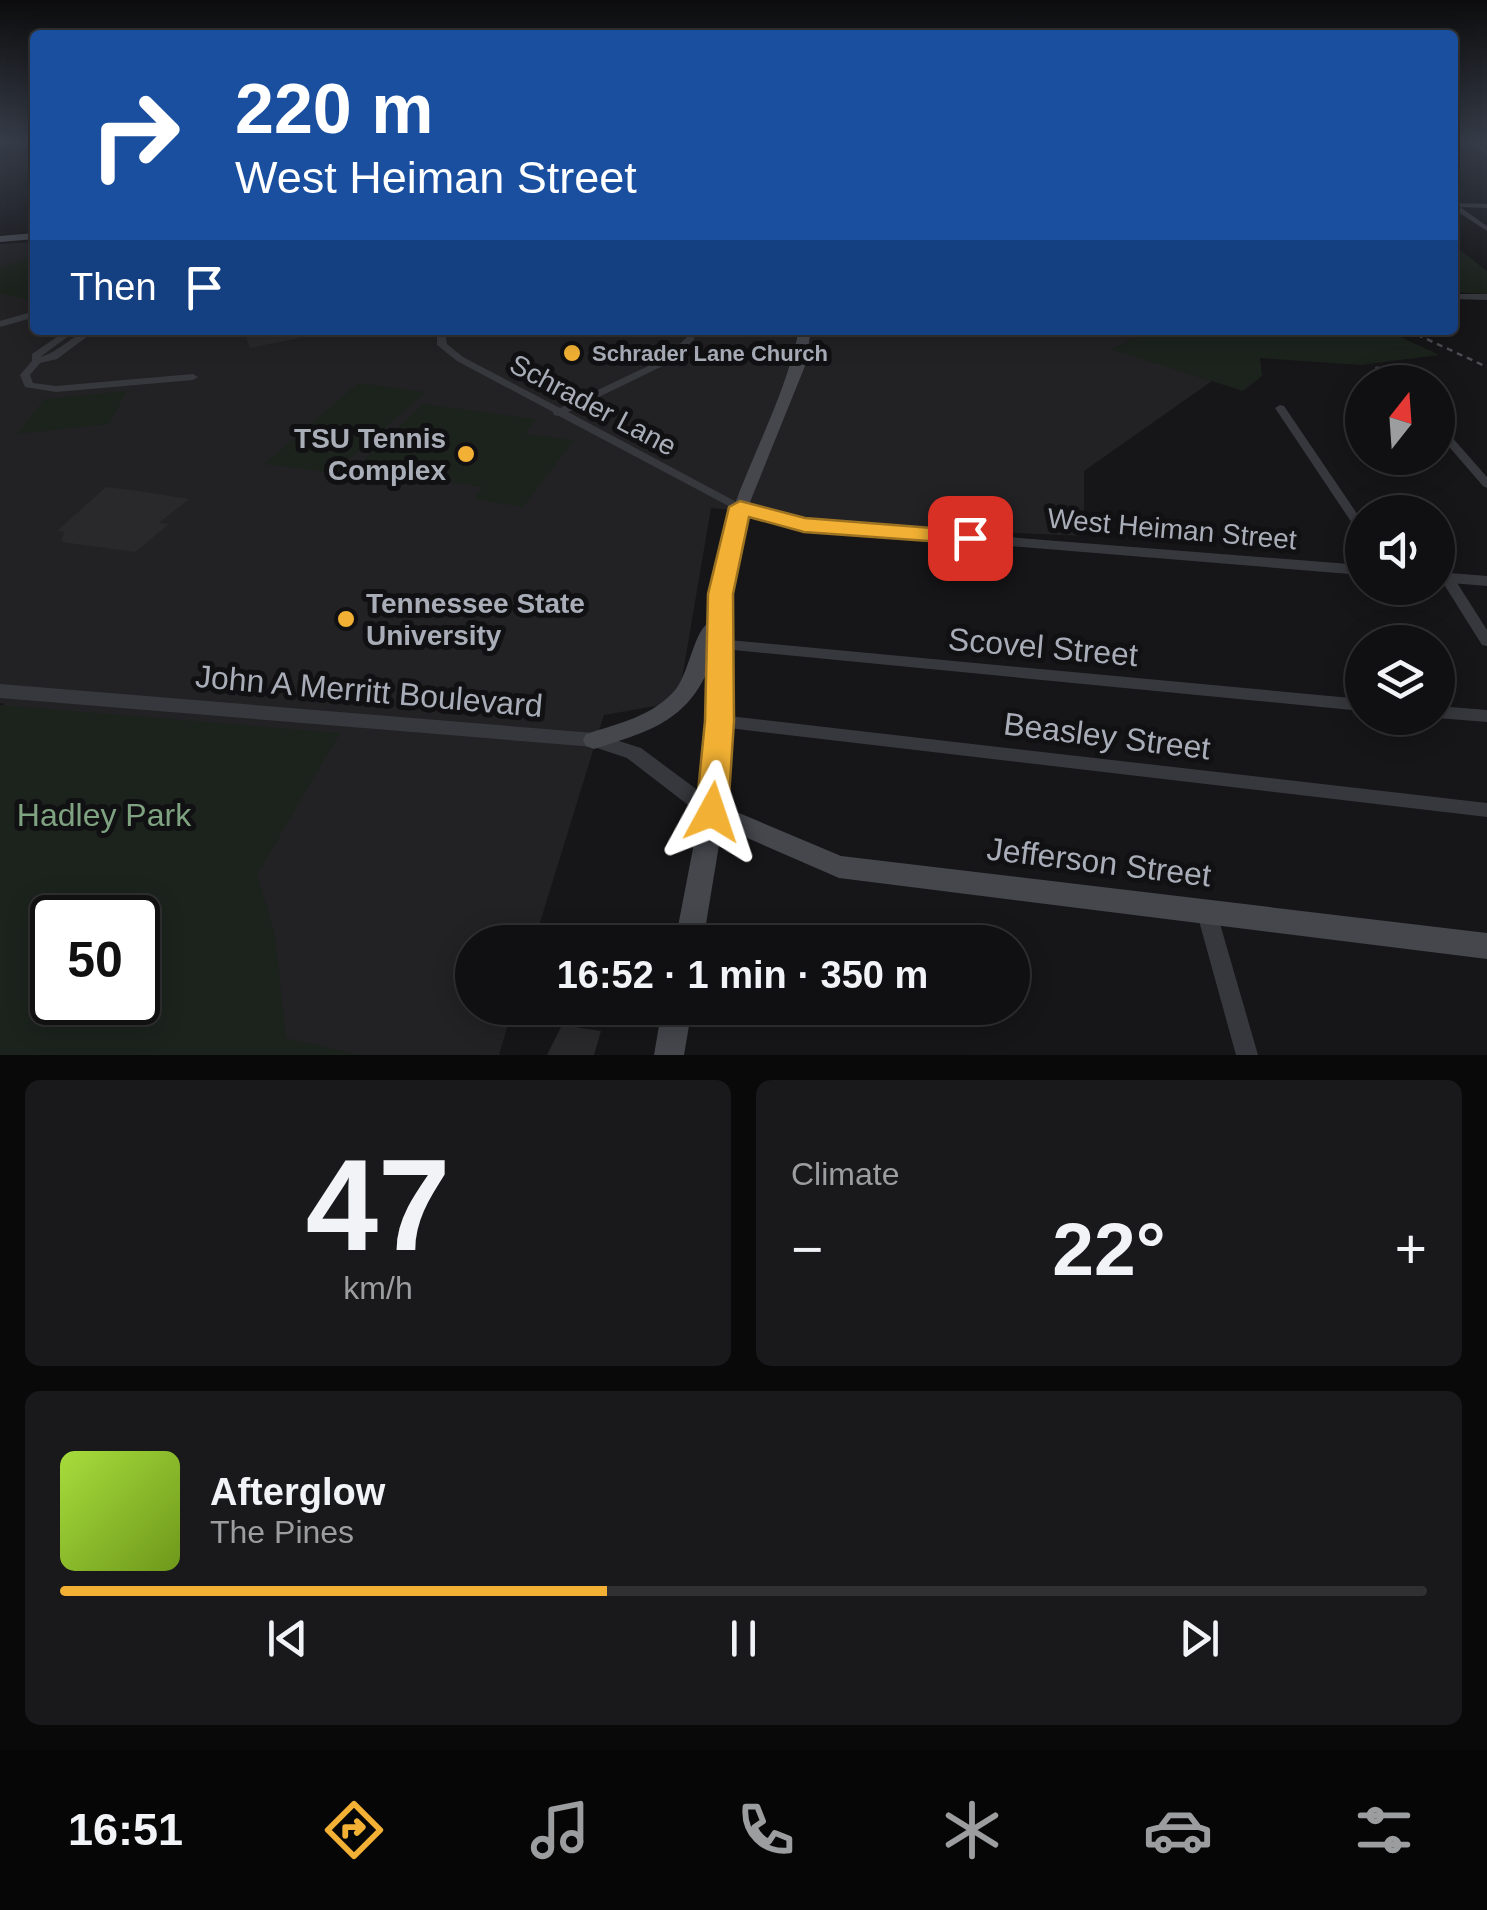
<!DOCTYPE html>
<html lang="en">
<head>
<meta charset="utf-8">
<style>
  :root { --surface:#101012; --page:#19191b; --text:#f1f3f6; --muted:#9c9d9f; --line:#303032; --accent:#f2b134 }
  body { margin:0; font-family:Arial,sans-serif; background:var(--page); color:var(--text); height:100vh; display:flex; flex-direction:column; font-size:38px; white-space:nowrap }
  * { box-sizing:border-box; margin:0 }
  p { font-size:32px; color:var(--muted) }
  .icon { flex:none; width:55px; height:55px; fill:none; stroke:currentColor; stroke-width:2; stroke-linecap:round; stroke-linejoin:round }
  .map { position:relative; height:1055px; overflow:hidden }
  .sheet { display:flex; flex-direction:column; gap:25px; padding:25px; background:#09090a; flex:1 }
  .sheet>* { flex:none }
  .banner { position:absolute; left:30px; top:30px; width:1428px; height:305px; border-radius:10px; box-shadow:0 5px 25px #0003,0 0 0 2px var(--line); background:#1a4fa0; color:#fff; overflow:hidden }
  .needle { width:65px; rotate:17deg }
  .fabs { position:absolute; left:1345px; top:365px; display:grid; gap:20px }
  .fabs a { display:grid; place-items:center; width:110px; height:110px; border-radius:50%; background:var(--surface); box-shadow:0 5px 25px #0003,0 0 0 2px var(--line); font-size:50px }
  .speed { position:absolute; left:30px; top:895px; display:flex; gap:20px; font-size:50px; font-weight:700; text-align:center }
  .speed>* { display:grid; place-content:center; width:130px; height:130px; border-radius:50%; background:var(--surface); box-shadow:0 5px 25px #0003,0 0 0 2px var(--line); line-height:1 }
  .speed .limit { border:5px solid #111; border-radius:15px; background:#fff; color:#111 }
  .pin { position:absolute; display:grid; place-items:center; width:85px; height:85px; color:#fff; margin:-42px; border-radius:20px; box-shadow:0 5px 15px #0006 }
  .me { position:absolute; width:110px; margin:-55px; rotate:5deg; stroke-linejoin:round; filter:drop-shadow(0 0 8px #0008) }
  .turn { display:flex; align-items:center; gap:35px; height:210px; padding:0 40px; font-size:45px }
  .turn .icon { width:130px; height:130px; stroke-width:2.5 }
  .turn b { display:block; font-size:70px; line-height:85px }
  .then { display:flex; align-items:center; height:95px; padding:0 40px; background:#0003; gap:20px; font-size:38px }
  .big { font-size:75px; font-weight:600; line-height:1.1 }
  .sheet .tile { flex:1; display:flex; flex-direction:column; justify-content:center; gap:15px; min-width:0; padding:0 35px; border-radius:15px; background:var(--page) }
  .sheet .dial { align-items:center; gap:0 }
  .dial b { font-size:130px; line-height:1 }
  .song { display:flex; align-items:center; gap:30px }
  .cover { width:120px; height:120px; border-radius:15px; background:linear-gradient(135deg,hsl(80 70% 55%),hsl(80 70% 35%)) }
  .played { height:10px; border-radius:5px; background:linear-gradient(90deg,var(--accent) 40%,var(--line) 40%) }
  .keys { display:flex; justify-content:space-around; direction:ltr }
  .heat { display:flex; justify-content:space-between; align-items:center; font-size:55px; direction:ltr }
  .sheet .tiles { flex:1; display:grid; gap:25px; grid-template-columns:1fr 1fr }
  .tile:last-child { grid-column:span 2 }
  .trip { position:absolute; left:455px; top:925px; width:575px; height:100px; border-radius:50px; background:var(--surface); box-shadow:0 5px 25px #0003,0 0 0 2px var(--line); font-weight:600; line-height:100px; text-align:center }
  .menu { display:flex; height:160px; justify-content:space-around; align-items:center; background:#060607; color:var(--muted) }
  .menu .icon { width:70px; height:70px }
  .menu .active { color:var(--accent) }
  .menu b { font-size:45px; color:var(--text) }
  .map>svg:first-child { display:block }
</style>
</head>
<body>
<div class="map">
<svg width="1487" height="1055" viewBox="0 0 1487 1055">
  <rect width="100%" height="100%" fill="#161618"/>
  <path fill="#222225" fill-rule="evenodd" d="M35 242V330H1154L1112 349 1212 381 1084 471V536L928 529 711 508 678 702 604 715 534 942H472V1008H513L499 1055H0V709L4 704 0 703V244ZM52 918H138V1002H52Z"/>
  <g fill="#1c231d" fill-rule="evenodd">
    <polygon points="1453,251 1461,251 1487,271 1487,294 1453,292"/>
    <polygon points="35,255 35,301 0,294 0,268"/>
    <polygon points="1154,330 1386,330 1439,355 1361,365 1260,358 1262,376 1243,391 1111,349"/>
    <polygon points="358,383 426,392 334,473 264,464"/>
    <polygon points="127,391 109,424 17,434 44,399"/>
    <polygon points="423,404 536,419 525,434 574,440 523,507 474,499 483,487 355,468"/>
    <path d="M0 705 340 733 257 875 275 934 286 1038 360 1055H0ZM52 918H138V1002H52Z"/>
  </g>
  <g fill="#29292c">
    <polygon points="243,330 318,330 318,334 250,348"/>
    <polygon points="106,487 139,491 189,499 159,523 169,524 135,552 61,542 64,532 57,531"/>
    <polygon points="562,1025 601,1031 594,1055 547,1055"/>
  </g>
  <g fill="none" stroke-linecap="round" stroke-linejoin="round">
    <g fill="#37383d" fill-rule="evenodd">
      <polygon points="1465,141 1473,141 1487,150 1487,154"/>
      <polygon points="1452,203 1487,204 1487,208 1460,207 1487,226 1487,231 1452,208"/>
      <polygon points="1452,294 1487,294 1487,300 1452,299"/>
      <polygon points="35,311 35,317 0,327 0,321"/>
      <path d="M67 330H77L40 357C61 352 75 330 96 330L57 359 40 363 30 375 33 383 56 386 193 374 198 377 193 380 56 392 25 387 20 375 32 361V354Z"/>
      <polygon points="437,330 445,330 447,344 463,357 560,408 665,358 688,336 694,336 694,340 671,362 568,412 746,507 740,511 736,510 559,416 554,415 553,412 457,361 437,345"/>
      <polygon points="1378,366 1400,380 1401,382 1390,382 1375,371 1375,367"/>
      <polygon points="1280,405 1284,406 1362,521 1362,533 1358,532 1275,408"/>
      <polygon points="1438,425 1442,426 1487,477 1487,488 1483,486 1438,434"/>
      <polygon points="1447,574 1452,575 1487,630 1487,646 1482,645 1440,578"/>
      <polygon points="718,639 1362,699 1362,711 713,648 711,644 713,640"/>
      <polygon points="1438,706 1487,710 1487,722 1437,718"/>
      <polygon points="720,715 1487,803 1487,817 720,727 714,725 712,721 714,717"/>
      <polygon points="1206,901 1213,904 1216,910 1258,1055 1236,1055 1196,910 1199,904"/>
    </g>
    <g fill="#37383d" fill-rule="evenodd">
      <polygon points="740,503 805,521 1362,565 1362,575 804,529 735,510 733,507"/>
      <polygon points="1438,572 1487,576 1487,586 1438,582"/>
      <polygon points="0,684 594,733 641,748 719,806 723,812 719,818 712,821 705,818 627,758 594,747 0,698"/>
    </g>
    <g fill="#45474d" fill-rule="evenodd">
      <polygon points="35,233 35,239 0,242 0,236"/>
      <path d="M799 330H811L805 366 748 507 730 594 731 721 725 807 841 856 1487 933V959L839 878 722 827 703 942H675L700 812 709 721 710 665C688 722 647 732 594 749L586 746 583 740 586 734C617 724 654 716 676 689 689 672 695 628 710 622 711 514 778 431 799 330Z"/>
      <polygon points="662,1008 692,1008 684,1055 654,1055"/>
    </g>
    <polyline stroke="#4a4c52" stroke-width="2.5" stroke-dasharray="6 5" stroke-linecap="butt" points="1407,330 1487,367"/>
  </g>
  <linearGradient id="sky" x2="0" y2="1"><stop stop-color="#0c0c0d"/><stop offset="0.49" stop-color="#363c48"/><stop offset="1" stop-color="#363c48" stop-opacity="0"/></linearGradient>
  <rect width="1487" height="289" fill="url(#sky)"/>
  <polygon fill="#f2b134" stroke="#9d7322" stroke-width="2.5" points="740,501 805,518 970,531 981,538 970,544 804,532 749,517 733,594 734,721 728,812 723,821 712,825 701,821 696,812 705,721 708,594 729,507"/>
  <g fill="#f2b134" stroke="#111113" stroke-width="4">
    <circle cx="572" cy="353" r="10"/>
    <circle cx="466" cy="454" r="10"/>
    <circle cx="346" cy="619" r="10"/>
  </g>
  <g text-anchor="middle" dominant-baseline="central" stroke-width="10" stroke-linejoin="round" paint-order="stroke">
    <g font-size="22" font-weight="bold" fill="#a8adb8" stroke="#111113" text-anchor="start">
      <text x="592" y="353">Schrader Lane Church</text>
    </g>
    <g font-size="28" fill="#a8adb8" stroke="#111113">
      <text transform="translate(593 405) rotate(28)">Schrader Lane</text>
      <text transform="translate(1172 529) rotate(5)">West Heiman Street</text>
    </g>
    <g font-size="28" font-weight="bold" fill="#a8adb8" stroke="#111113" text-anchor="end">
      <text x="446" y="438">TSU Tennis<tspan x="446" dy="32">Complex</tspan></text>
      <text x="366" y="603" text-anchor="start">Tennessee State<tspan x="366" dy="32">University</tspan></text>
    </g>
    <g font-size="32" fill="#a8adb8" stroke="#111113">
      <text transform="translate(1043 647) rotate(5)">Scovel Street</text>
      <text transform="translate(369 691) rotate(5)">John A Merritt Boulevard</text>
      <text transform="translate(1107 736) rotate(7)">Beasley Street</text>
      <text transform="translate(1099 862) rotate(7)">Jefferson Street</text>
    </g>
    <g font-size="32" fill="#7fa381" stroke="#111113">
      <text x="104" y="815">Hadley Park</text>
    </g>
  </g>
</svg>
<div class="fabs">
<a><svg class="needle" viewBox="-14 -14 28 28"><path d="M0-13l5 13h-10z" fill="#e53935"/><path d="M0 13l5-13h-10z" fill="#9c9d9f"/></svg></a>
<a><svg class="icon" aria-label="sound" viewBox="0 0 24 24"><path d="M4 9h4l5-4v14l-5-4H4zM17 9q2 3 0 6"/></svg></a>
<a><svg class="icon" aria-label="layers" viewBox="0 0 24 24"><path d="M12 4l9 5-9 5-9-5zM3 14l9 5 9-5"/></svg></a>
</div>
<div class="speed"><div class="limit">50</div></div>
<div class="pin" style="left:970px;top:538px;background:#d93025"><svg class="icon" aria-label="arrive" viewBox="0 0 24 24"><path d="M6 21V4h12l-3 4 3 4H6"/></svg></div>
<svg class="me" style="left:712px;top:812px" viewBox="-20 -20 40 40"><path d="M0-17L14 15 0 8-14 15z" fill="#f2b134" stroke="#fff" stroke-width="4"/></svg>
<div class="trip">16:52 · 1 min · 350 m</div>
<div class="banner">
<div class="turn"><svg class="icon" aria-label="right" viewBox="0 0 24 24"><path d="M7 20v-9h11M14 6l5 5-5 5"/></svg><div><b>220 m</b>West Heiman Street</div></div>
<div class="then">Then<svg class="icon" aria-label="arrive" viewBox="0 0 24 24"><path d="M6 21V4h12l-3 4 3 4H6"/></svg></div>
</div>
</div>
<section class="sheet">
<div class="tiles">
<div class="tile dial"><b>47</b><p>km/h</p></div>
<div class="tile"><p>Climate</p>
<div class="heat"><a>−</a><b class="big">22°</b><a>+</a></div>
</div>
<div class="tile">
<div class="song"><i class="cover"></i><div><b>Afterglow</b><p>The Pines</p></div></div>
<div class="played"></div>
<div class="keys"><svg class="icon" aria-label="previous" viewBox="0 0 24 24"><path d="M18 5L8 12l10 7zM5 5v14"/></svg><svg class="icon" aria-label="pause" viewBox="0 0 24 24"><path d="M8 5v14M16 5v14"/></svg><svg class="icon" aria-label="next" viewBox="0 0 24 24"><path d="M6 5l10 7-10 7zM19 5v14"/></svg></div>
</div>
</div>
</section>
<nav class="menu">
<b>16:51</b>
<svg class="icon active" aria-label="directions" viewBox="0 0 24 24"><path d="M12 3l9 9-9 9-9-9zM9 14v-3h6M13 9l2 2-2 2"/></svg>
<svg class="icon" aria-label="music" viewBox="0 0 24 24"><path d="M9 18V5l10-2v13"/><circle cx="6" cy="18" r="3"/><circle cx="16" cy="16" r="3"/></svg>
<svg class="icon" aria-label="phone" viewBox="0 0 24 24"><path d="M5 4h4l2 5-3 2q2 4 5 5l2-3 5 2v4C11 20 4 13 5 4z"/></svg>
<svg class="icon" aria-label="climate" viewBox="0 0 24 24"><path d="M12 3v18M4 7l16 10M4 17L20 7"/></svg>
<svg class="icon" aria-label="car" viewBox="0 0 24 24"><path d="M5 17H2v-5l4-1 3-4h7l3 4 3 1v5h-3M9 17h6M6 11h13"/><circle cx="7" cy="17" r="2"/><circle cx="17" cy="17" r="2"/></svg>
<svg class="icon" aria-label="filters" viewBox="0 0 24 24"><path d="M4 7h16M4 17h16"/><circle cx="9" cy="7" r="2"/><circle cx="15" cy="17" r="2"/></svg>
</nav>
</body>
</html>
